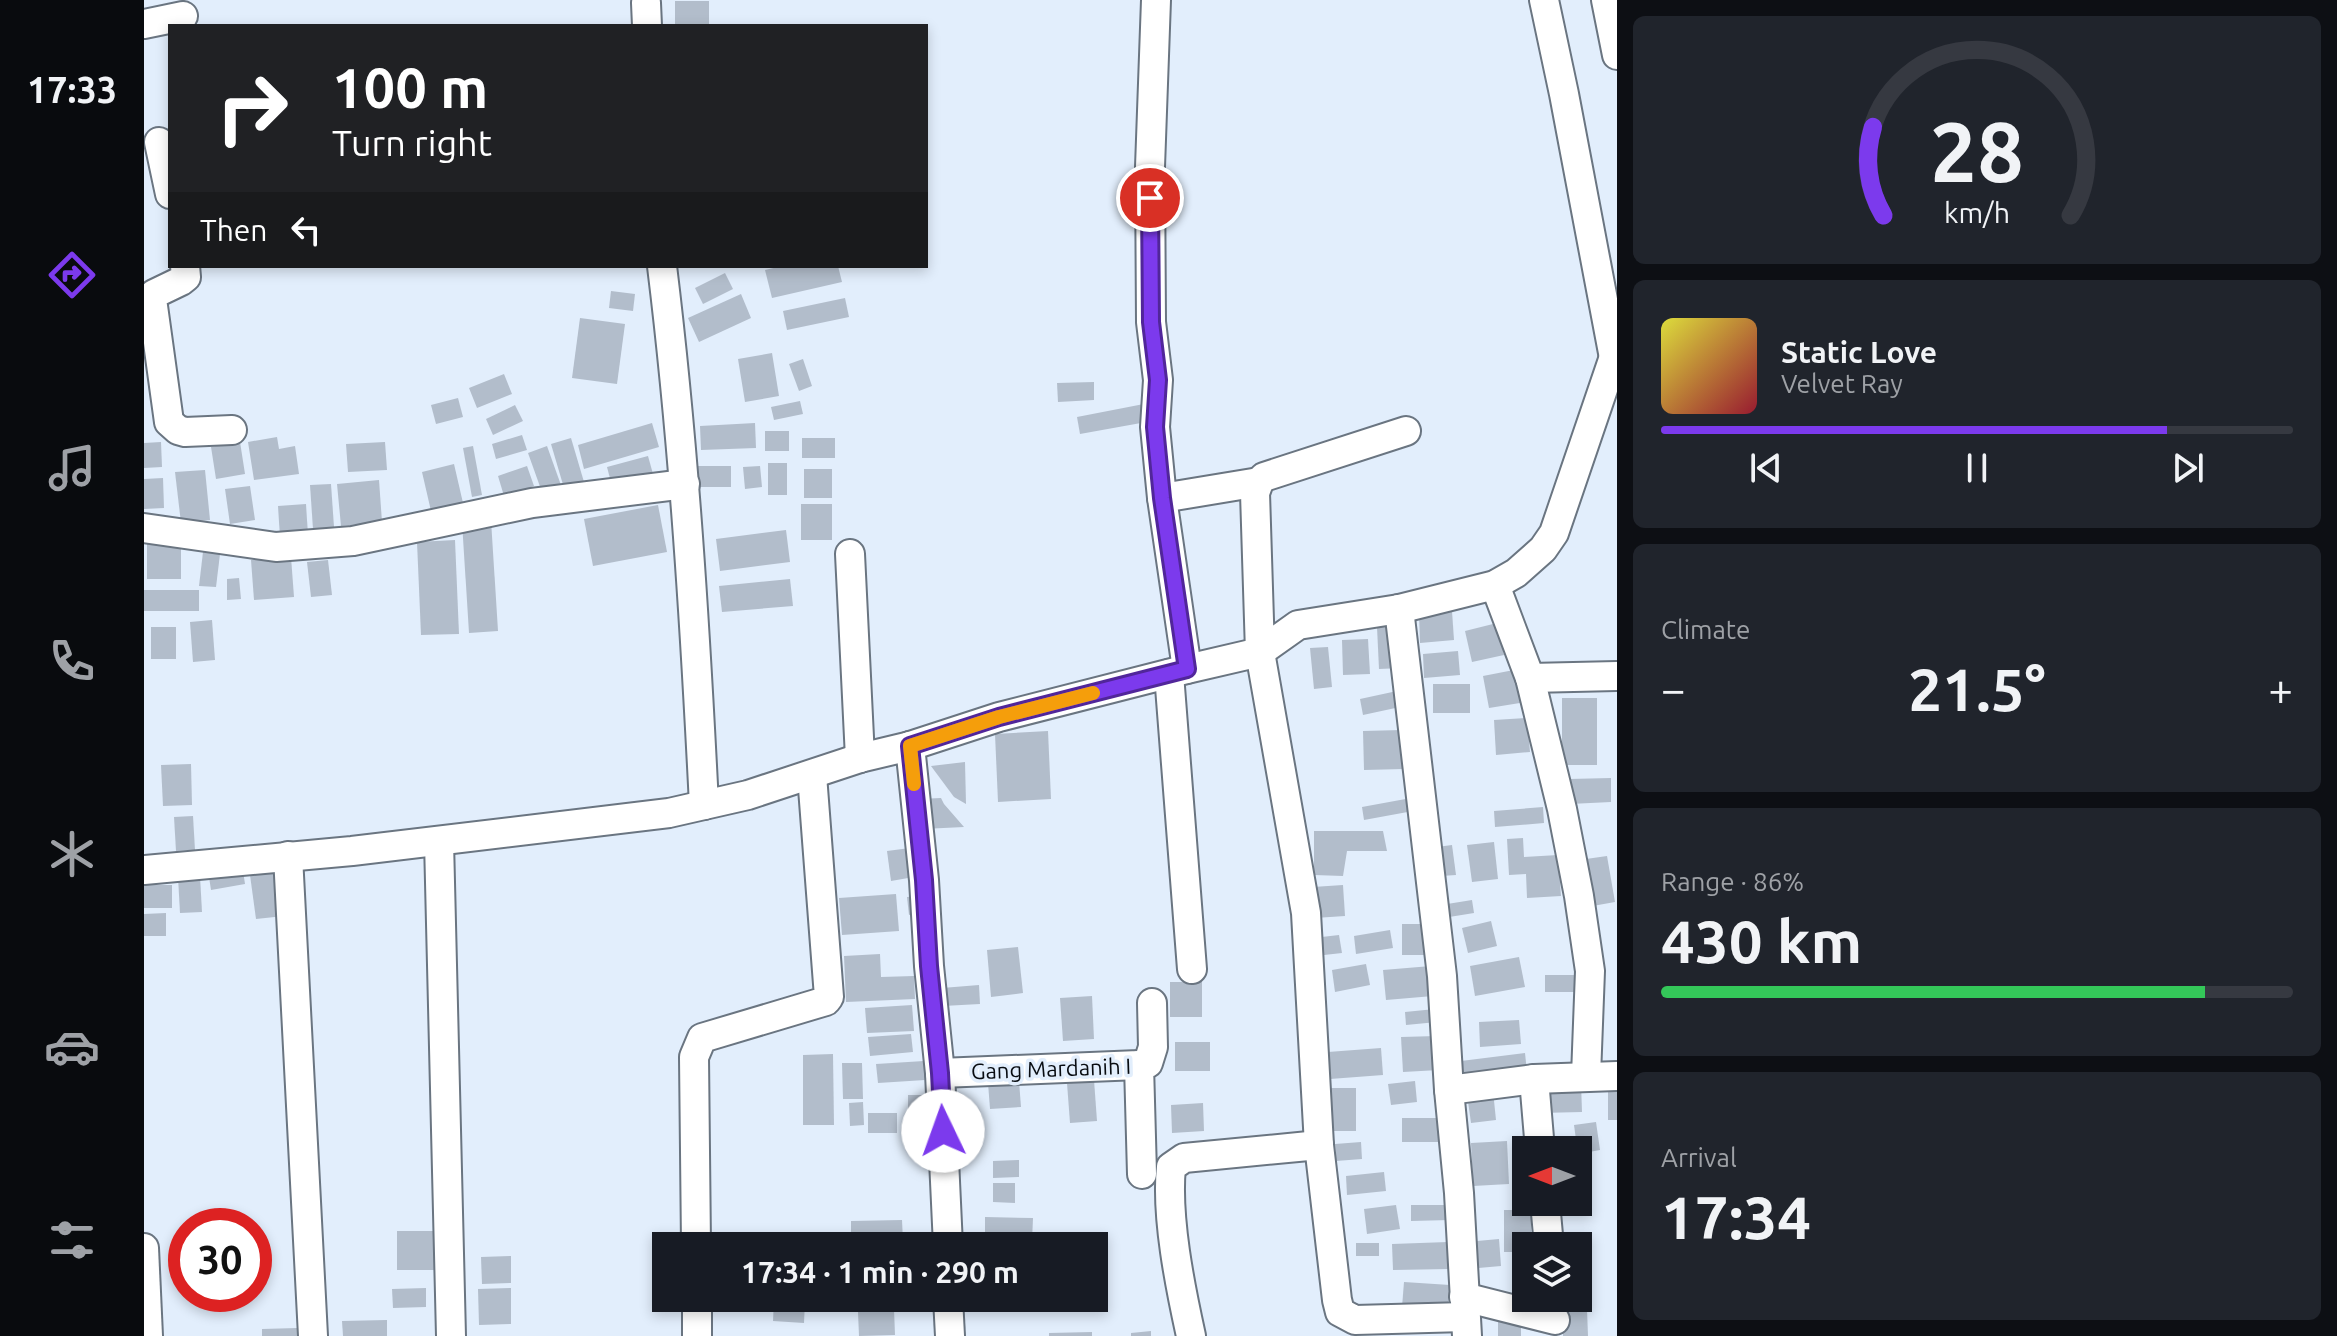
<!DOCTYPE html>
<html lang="en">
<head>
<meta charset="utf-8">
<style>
  :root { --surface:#171b24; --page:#20242c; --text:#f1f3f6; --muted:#9ea1a6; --line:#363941; --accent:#7c3aed }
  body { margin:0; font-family:Ubuntu,sans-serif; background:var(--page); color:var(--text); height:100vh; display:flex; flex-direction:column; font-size:30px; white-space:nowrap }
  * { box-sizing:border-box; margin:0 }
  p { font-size:26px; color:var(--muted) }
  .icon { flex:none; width:44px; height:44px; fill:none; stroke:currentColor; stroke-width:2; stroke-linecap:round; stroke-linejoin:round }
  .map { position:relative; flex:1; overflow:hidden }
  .panel { display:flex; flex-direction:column; gap:16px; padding:16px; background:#0d0f14; width:720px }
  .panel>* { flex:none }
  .banner { position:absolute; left:24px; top:24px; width:760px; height:244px; border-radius:0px; box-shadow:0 4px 12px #0003; background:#202124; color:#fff; overflow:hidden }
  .needle { width:52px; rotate:270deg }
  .fabs { position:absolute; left:1368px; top:1136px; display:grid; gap:16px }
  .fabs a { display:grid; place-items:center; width:80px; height:80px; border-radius:0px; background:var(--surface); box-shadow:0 4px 12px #0003; font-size:40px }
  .speed { position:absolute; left:24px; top:1208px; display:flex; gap:16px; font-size:40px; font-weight:700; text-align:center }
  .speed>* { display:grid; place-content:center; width:104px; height:104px; border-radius:50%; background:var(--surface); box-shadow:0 4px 12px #0003; line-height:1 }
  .speed .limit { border:12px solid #d22; background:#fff; color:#111 }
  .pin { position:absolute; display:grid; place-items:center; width:68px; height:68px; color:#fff; margin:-34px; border:4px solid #fff; border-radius:50%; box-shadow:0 2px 8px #0007 }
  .me { position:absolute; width:88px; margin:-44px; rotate:357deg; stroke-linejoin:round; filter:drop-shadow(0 0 6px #0008) }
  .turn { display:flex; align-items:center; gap:28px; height:168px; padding:0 32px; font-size:36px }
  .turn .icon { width:104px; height:104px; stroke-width:2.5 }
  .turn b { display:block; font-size:56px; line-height:68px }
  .then { display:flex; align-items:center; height:76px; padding:0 32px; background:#0003; gap:16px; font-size:30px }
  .big { font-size:60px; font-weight:700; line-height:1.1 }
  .panel .tile { flex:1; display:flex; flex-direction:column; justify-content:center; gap:12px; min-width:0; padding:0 28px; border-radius:12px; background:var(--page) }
  .panel .dial { align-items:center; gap:0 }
  .dial svg { height:208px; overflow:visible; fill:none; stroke:var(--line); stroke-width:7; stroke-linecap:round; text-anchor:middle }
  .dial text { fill:var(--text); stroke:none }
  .song { display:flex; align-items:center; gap:24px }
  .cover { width:96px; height:96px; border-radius:12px; background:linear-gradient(135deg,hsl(60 70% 55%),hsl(350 70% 35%)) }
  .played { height:8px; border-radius:4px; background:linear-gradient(90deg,var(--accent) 80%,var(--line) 80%) }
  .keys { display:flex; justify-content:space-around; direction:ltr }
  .heat { display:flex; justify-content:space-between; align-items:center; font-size:44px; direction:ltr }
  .charge { height:12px; border-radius:6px; background:linear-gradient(90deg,#34c759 86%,var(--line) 0) }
  .trip { position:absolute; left:508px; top:1232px; width:456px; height:80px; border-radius:0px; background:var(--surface); box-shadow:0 4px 12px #0003; font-weight:700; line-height:80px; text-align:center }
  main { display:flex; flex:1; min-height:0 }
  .dock { display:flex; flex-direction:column; width:144px; justify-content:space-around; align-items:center; background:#090b0e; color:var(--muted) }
  .dock .icon { width:56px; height:56px }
  .dock .active { color:var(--accent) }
  .dock b { font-size:36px; color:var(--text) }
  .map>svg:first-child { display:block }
</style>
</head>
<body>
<main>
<nav class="dock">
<b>17:33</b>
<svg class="icon active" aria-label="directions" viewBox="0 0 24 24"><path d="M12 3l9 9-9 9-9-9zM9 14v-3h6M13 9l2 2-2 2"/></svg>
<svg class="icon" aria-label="music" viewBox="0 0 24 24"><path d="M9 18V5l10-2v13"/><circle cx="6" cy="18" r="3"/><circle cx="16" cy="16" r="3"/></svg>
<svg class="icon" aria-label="phone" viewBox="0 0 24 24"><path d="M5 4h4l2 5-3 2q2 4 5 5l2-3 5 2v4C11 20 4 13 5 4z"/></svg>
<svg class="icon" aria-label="climate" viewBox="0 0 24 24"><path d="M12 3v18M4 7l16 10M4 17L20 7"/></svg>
<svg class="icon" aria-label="car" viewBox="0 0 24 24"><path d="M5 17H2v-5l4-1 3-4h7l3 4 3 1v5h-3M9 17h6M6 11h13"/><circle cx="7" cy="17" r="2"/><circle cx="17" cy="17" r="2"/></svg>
<svg class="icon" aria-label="filters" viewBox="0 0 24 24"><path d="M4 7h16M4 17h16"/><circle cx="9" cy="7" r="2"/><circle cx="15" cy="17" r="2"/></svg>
</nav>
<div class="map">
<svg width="1473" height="1336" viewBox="0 0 1473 1336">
  <rect width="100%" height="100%" fill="#e2eefc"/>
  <g fill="#b2bdcb">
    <rect x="531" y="1" width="34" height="25"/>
    <polygon points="638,266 694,266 698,282 628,298 621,270"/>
    <polygon points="581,273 589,289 559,304 551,288"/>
    <polygon points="467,291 491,294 489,311 465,308"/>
    <polygon points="597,294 607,318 555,342 544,318"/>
    <polygon points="701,298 705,317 643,330 639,311"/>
    <polygon points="436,318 481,324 473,384 428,378"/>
    <polygon points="628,353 635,396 601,402 594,359"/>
    <polygon points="659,359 668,386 655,391 645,364"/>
    <polygon points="360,374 368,394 333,408 325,388"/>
    <polygon points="950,382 950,400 914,402 913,383"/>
    <polygon points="314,398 319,417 292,424 287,405"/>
    <polygon points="656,401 659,414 630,420 627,407"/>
    <polygon points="1005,403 1008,421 936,434 933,417"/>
    <polygon points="371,405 379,421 349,435 342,419"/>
    <polygon points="508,423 515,447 440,469 434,445"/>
    <polygon points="611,423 612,448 557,450 556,426"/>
    <rect x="621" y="431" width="24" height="20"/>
    <polygon points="378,435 383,450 352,459 348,444"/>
    <polygon points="133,437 135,449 151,446 155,474 110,480 104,442"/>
    <polygon points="427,438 440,482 420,488 407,444"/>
    <rect x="658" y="438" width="33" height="20"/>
    <polygon points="17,442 18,467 0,468 0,443"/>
    <polygon points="96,442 101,474 72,479 67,447"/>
    <polygon points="241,442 243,470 204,472 202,444"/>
    <polygon points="329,446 338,495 328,497 319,448"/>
    <polygon points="403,446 418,488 399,495 384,453"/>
    <polygon points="504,456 509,474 468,486 463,467"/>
    <rect x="624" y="463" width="19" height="32"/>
    <polygon points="310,464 319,503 287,511 278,472"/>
    <polygon points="383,466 390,486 360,496 354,476"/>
    <rect x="545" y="466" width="42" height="21"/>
    <polygon points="616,466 618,487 601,489 599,467"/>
    <rect x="660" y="469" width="28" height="29"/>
    <polygon points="61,470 66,520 37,523 31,472"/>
    <polygon points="19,478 20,508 0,509 0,479"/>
    <polygon points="235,480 238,522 197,526 193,484"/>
    <polygon points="187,484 190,527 169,529 166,485"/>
    <polygon points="106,486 111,520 86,524 81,489"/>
    <polygon points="162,504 164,535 136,537 134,506"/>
    <rect x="657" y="504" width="31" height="36"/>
    <polygon points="514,505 523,552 449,566 440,519"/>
    <polygon points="347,520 354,631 325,633 318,522"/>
    <polygon points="642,530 646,562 576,571 572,539"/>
    <rect x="3" y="538" width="34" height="41"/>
    <polygon points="311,540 315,634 277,635 273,542"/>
    <polygon points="59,552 76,554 72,587 55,586"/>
    <polygon points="147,557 150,597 110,600 107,560"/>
    <polygon points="184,560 188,595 167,597 163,562"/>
    <polygon points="95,578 97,599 83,600 83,579"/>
    <polygon points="646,579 649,606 578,612 575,586"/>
    <rect x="0" y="590" width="55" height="21"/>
    <polygon points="1308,611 1310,640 1276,643 1275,613"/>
    <polygon points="68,620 71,660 49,662 46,622"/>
    <polygon points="1353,623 1360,655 1328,662 1321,631"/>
    <polygon points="1256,625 1258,668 1235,669 1233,627"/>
    <rect x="7" y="627" width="25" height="32"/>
    <polygon points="1224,639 1226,674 1199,675 1198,640"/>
    <polygon points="1184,647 1188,687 1170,689 1166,648"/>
    <polygon points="1314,651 1316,675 1280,678 1279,654"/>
    <polygon points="1375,669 1382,702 1345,708 1339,676"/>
    <rect x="1289" y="684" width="37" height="29"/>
    <polygon points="1253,691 1256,707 1219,715 1216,699"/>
    <rect x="1418" y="698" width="35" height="67"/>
    <polygon points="1383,718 1386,752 1352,755 1350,720"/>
    <polygon points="1258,730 1259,769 1220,770 1219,731"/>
    <polygon points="904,731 907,799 854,802 851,734"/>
    <polygon points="821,762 822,804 810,797 787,766"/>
    <polygon points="47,764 48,805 19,806 17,765"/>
    <polygon points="1467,778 1467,802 1426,804 1425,779"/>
    <polygon points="797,798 800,804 820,827 779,829 775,799"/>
    <polygon points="1267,798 1269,811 1220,820 1218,807"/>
    <polygon points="1399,807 1400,823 1351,827 1350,811"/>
    <polygon points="49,816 51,850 32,851 30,817"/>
    <polygon points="1170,831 1239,831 1243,851 1203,851 1199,876 1170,875"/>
    <polygon points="1379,838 1380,857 1414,855 1417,896 1383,898 1382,874 1365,875 1363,839"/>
    <polygon points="1350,842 1354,879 1328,882 1323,845"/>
    <polygon points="1308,845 1312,875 1297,876 1293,847"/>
    <polygon points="766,848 770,877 747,881 743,851"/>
    <polygon points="1463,856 1471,902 1443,907 1435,860"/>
    <polygon points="99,871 101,884 67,890 65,877"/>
    <polygon points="134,871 140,916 112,919 106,875"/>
    <polygon points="56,876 58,912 36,913 34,877"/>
    <rect x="0" y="885" width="28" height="23"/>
    <polygon points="1199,885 1201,916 1171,918 1169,887"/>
    <polygon points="752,894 755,931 698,935 695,898"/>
    <polygon points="775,896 777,913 765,915 763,897"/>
    <polygon points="1328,900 1330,913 1299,918 1297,905"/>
    <polygon points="22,913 22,936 0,936 0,914"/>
    <polygon points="1347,921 1353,946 1324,953 1318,928"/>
    <rect x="1258" y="924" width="26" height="31"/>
    <polygon points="1246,930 1249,948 1212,954 1210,936"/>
    <polygon points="1195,935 1198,953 1171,956 1169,938"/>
    <polygon points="874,947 879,993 847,997 843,950"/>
    <polygon points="736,954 737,977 770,976 771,999 702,1002 700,956"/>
    <polygon points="1375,957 1381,987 1331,996 1326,966"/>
    <polygon points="1222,964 1226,985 1191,992 1188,970"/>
    <polygon points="1287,966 1289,996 1242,1000 1239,970"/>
    <rect x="1401" y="975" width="35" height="17"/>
    <rect x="1026" y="982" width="32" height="35"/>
    <polygon points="835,985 836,1004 799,1006 798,988"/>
    <polygon points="948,996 950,1039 919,1041 916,998"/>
    <polygon points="768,1005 770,1031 723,1033 721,1008"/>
    <polygon points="1291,1009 1293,1022 1262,1025 1261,1012"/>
    <polygon points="1375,1020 1377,1044 1336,1047 1335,1022"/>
    <polygon points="767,1034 769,1052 726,1056 724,1037"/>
    <polygon points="1293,1036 1295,1070 1259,1072 1257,1037"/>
    <rect x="1031" y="1042" width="35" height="29"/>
    <polygon points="1237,1048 1239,1075 1186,1079 1184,1052"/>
    <polygon points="1381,1053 1383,1072 1320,1080 1317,1061"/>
    <polygon points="689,1054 690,1125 659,1125 659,1055"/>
    <polygon points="780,1061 781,1080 734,1083 732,1064"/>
    <polygon points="698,1063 718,1063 719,1099 699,1099"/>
    <polygon points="950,1080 953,1121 926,1123 923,1083"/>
    <polygon points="875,1081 877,1107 846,1109 844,1083"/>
    <polygon points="1271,1081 1273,1102 1247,1105 1244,1084"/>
    <polygon points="1437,1083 1438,1112 1396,1113 1395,1084"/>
    <rect x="1464" y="1083" width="9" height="37"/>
    <rect x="1187" y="1088" width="25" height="43"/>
    <polygon points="1349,1091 1352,1120 1327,1123 1323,1094"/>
    <rect x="764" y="1095" width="21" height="20"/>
    <polygon points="719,1102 720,1125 706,1126 705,1103"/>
    <polygon points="1059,1103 1060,1131 1028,1133 1027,1105"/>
    <rect x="724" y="1113" width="29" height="20"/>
    <rect x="1258" y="1118" width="44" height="24"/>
    <polygon points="1452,1122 1456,1150 1434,1154 1430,1125"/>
    <polygon points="1363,1141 1365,1184 1329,1186 1327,1143"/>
    <polygon points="1217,1142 1218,1159 1192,1161 1191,1144"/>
    <polygon points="875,1160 875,1177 849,1178 849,1161"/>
    <polygon points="1434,1160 1437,1160 1442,1197 1434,1197"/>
    <polygon points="1240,1172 1242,1191 1203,1195 1202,1176"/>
    <polygon points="849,1183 871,1183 871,1203 849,1202"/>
    <polygon points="1252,1205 1256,1229 1223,1234 1220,1209"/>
    <polygon points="1267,1205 1306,1205 1306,1220 1267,1221"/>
    <polygon points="1360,1210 1387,1210 1387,1246 1382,1246 1382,1252 1360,1252"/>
    <polygon points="841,1217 889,1218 888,1241 841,1240"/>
    <polygon points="758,1220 759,1241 707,1243 707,1221"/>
    <rect x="253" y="1231" width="43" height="39"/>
    <polygon points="1355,1239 1357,1266 1323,1269 1322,1242"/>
    <polygon points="1304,1242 1305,1269 1249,1270 1248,1244"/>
    <rect x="1212" y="1243" width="23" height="13"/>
    <polygon points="367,1256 367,1283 338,1284 337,1257"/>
    <polygon points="1260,1282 1306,1285 1303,1311 1258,1307"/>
    <polygon points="282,1288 282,1307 249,1308 248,1289"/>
    <polygon points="367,1288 367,1324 335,1325 334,1289"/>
    <polygon points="630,1300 661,1301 660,1323 629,1321"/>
    <polygon points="750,1309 751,1335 715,1336 714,1312"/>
    <polygon points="1419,1309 1443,1309 1444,1336 1419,1336"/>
    <polygon points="1377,1319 1377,1336 1354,1336 1354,1320"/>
    <polygon points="243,1320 243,1336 199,1336 198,1321"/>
    <polygon points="153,1328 154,1336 118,1336 118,1329"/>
    <polygon points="1007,1331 1007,1336 987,1336 987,1333"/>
    <polygon points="948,1332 948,1336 905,1336 905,1333"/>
  </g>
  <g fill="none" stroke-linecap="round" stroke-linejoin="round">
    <defs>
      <g id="minor">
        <polyline points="1012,0 1006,167 1007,322 1014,380 1011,427 1018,498 1043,669"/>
        <polyline points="1400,0 1420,94 1470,358"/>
        <polyline points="1462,0 1473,55"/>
        <polyline points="502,3 503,26"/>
        <polyline points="0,24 39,16"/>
        <polyline points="15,142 26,194"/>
        <polyline points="41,266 42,277 37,281 10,294 8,299 25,422 34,430 41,432 88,430"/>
        <path d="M518 266C540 445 551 625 560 805"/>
        <polyline points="1262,431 1120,477 1115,482 1111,493 1116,652 1162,913 1175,1145 1193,1300 1196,1312 1211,1320 1321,1317"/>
        <polyline points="1018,498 1115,482"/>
        <polyline points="0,528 132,547 209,541 388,503 541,484"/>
        <polyline points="706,554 716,758"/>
        <polyline points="1351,585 1386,678 1418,809 1435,896 1446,971 1442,1076"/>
        <polyline points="1255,609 1298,976 1305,1090 1315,1193 1323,1336"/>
        <polyline points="1025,674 1048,969"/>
        <polyline points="1386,678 1473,676"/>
        <polyline points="766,746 780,880 785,966 796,1073 804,1246"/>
        <polyline points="295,841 307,1336"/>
        <polyline points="144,856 169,1336"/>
        <polyline points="0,870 208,851 525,813 604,795 716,758 766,746 855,717 1043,669 1116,652 1154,625 1255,609 1351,585 1372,573 1399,549 1410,533 1473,348"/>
        <polyline points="995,1065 998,1174"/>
        <polyline points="796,1073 995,1065 1004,1063 1009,1047 1008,1003"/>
        <polyline points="1390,1079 1396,1150"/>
        <polyline points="1305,1090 1390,1079 1473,1076"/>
        <polyline points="1401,1202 1405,1246"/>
        <polyline points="552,1246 550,1057 558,1038 682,1001 685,997 668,775"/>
        <polyline points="0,1248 4,1336"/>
        <polyline points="1320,1297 1411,1320"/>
        <polyline points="553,1298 553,1336"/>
        <polyline points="804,1298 806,1336"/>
        <path d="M1047 1336C1036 1286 1022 1217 1027 1167L1040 1158 1175 1145"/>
      </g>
    </defs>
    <use href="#minor" stroke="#6a7581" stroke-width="32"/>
    <use href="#minor" stroke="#fff" stroke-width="28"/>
  </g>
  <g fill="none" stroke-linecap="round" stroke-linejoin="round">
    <defs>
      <polyline id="route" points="799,1131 796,1073 785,966 780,880 766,746 855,717 1043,669 1018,498 1011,427 1014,380 1007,322 1006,198"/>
    </defs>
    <use href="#route" stroke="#51269a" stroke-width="20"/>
    <use href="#route" stroke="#7c3aed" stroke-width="14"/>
    <polyline stroke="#f59e0b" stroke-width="14" points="770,784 766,746 855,717 949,693"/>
  </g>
  <g text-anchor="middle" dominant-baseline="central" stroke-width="7" stroke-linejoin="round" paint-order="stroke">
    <g font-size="22" fill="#080c11" stroke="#e2eefc">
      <text transform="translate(907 1068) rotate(-2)">Gang Mardanih I</text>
    </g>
  </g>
</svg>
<div class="fabs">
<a><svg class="needle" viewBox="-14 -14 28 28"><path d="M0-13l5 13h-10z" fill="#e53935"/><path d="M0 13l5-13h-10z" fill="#9ea1a6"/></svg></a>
<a><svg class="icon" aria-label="layers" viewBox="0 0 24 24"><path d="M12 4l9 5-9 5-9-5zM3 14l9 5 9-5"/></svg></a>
</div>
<div class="speed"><div class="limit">30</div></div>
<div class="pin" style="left:1006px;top:198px;background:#d93025"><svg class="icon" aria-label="arrive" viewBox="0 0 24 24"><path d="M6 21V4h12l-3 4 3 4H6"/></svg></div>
<svg class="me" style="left:799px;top:1131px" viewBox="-20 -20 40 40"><circle r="19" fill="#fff"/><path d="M0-13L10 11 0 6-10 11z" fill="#7c3aed"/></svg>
<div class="trip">17:34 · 1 min · 290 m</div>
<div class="banner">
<div class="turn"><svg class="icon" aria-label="right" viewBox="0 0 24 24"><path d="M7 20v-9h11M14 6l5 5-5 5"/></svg><div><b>100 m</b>Turn right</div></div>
<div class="then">Then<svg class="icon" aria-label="left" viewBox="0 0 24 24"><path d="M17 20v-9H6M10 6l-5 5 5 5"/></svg></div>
</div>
</div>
<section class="panel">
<div class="tile dial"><svg viewBox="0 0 100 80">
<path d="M14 69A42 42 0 1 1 86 69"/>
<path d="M14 69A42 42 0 0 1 10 35" stroke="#7c3aed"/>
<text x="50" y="56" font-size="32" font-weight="700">28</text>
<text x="50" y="72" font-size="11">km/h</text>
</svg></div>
<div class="tile">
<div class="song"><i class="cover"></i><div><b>Static Love</b><p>Velvet Ray</p></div></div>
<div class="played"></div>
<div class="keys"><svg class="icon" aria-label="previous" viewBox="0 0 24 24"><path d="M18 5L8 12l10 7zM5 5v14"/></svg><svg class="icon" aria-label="pause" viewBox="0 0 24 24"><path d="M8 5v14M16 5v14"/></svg><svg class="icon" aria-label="next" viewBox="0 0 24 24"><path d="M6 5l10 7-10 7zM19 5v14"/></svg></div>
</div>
<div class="tile"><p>Climate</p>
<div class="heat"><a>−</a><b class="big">21.5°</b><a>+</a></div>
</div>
<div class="tile"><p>Range · 86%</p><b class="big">430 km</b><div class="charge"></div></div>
<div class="tile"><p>Arrival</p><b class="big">17:34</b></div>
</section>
</main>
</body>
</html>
